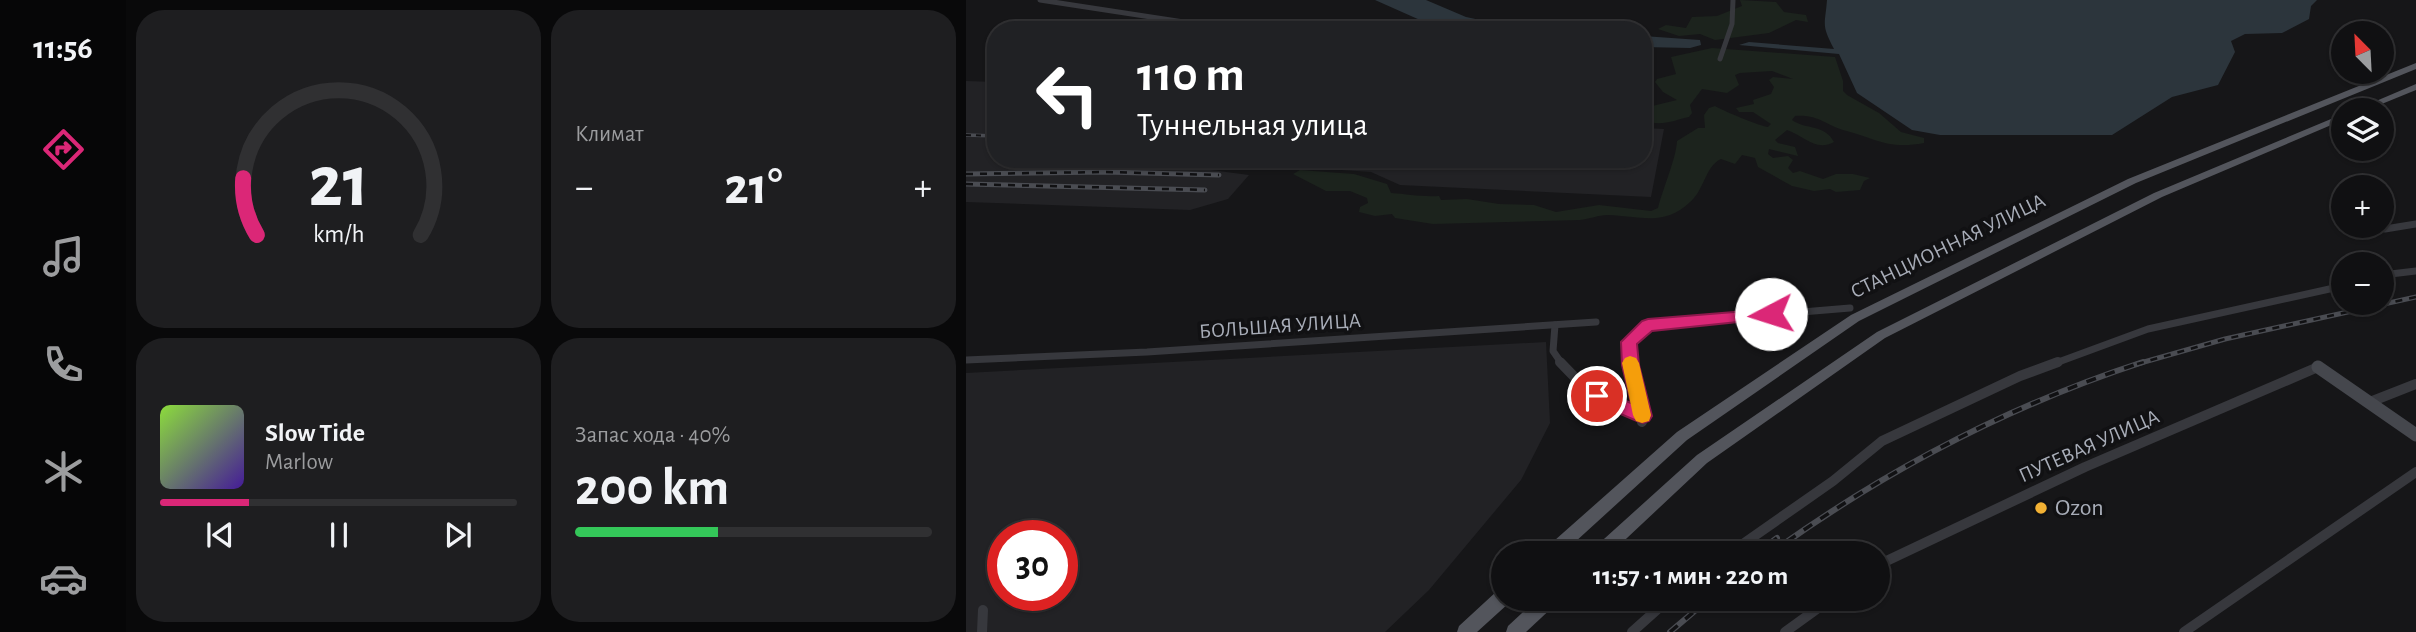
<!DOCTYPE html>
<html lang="ru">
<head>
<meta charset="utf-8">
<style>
  :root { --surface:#101012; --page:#1e1e20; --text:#f1f3f6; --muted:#9c9d9f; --line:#303032; --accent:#db2777 }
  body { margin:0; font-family:"Alegreya Sans",sans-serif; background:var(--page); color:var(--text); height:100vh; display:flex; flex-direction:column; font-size:26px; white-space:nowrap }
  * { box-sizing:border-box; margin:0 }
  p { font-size:23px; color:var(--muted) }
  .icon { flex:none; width:38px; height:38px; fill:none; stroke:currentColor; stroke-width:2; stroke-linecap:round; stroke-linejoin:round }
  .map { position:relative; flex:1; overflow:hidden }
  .panel { display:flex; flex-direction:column; gap:10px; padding:10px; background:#09090a; width:840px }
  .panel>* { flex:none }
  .banner { position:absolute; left:21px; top:21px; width:665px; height:147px; border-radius:28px; box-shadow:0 2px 5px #0004,0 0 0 2px var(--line); background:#202124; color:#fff; overflow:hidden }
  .needle { width:46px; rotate:336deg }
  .buttons { position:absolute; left:1365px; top:21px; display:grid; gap:14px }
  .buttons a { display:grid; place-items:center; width:63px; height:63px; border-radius:50%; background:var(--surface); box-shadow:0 2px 5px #0004,0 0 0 2px var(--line); font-size:35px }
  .speed { position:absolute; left:21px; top:520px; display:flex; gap:14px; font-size:35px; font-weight:700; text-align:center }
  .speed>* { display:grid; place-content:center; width:91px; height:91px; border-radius:50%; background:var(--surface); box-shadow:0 2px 5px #0004,0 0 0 2px var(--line); line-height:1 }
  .speed .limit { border:10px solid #d22; background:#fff; color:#111 }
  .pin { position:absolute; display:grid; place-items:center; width:60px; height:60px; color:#fff; margin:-30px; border:4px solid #fff; border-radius:50%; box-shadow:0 2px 7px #0007 }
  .me { position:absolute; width:77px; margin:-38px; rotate:265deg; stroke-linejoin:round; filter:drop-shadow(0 0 5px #0008) }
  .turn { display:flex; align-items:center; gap:24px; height:147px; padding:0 35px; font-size:32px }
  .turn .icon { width:91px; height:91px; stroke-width:2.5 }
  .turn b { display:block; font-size:49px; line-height:60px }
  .big { font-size:52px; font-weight:700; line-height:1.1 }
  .panel .card { flex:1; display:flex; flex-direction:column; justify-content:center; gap:10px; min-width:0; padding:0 24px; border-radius:28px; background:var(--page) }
  .panel .dial { align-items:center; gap:0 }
  .dial svg { height:182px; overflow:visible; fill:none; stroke:var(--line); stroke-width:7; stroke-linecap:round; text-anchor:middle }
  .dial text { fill:var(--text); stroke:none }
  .song { display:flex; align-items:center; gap:21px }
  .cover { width:84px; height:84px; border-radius:10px; background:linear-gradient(135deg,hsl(90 70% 55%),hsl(260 70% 35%)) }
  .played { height:7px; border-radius:4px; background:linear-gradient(90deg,var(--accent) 25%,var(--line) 25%) }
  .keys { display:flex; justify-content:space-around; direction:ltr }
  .heat { display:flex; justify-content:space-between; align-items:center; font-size:38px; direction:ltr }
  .charge { height:10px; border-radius:5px; background:linear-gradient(90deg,#34c759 40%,var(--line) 0) }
  .panel .tiles { flex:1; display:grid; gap:10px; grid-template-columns:repeat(2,1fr) }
  .trip { position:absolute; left:525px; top:541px; width:399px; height:70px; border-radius:35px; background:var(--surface); box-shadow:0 2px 5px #0004,0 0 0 2px var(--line); font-weight:700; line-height:70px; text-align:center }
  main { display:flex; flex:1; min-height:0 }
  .tabs { display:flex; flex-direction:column; width:126px; justify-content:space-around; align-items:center; background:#060607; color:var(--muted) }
  .tabs .icon { width:49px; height:49px }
  .tabs .current { color:var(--accent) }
  .tabs b { font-size:32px; color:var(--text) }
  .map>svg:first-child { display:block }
</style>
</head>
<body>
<main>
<nav class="tabs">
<b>11:56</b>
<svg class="icon current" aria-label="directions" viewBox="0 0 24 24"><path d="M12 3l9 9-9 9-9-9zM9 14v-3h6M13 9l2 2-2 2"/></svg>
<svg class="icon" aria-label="music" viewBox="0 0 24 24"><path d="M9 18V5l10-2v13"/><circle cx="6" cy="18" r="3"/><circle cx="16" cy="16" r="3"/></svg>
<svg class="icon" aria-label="phone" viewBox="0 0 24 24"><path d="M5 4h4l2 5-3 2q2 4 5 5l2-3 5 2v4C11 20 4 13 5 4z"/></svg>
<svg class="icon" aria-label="climate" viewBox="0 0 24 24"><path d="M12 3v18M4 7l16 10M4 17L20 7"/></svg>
<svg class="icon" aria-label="car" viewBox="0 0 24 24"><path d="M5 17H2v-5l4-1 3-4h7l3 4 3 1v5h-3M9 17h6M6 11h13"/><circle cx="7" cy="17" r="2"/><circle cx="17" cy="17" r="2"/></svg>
</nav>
<section class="panel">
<div class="tiles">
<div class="card dial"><svg viewBox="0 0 100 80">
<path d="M14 69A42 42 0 1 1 86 69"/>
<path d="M14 69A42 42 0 0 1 8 44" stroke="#db2777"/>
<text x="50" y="56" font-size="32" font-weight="700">21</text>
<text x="50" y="72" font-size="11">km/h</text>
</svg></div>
<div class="card"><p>Климат</p>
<div class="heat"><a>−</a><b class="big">21°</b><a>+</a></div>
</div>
<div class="card">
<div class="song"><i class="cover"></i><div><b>Slow Tide</b><p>Marlow</p></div></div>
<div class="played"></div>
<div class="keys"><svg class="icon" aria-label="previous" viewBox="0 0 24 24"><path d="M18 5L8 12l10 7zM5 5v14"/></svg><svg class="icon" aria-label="pause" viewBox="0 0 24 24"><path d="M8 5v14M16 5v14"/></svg><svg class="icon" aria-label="next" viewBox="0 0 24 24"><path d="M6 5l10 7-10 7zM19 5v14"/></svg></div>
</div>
<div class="card"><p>Запас хода · 40%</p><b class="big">200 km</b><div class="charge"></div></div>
</div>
</section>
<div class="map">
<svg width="1450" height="632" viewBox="0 0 1450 632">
  <rect width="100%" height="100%" fill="#161618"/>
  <g fill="#222225" fill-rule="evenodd">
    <polygon points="0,81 30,82 30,159 220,159 215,166 283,175 262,199 224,210 0,202"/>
    <polygon points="677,128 698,129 685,197 434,185 405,172 226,160 677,159"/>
    <path d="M580 342 584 423 555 480 463 590 419 632H0V373ZM37 536H96V595H37Z"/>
  </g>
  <g fill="#1c231d">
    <polygon points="774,0 810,2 818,12 840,15 842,22 830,20 803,33 749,40 734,34 713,36 692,29 700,25 720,28 726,17 751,16 776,6"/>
    <path d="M746 48 869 57 877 81V91L881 95 913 113 935 132 958 138V143C922 150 909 138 877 130 860 125 852 114 829 116L826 120C840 130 859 124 868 142 850 152 838 136 821 130L809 140 812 143 829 147 832 156 803 149 802 154 807 158 822 156 827 160 822 168 827 173 834 171 857 179 870 174H887L904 178 898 181 894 190 870 192 864 189 848 191 826 186 792 167 789 158 776 155 769 164 755 159C741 165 738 187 728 198 700 228 677 216 641 215 633 215 623 219 614 220L467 224 429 218 426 214 409 216 393 212 394 207 402 203 401 198 384 191H360L327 174 334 170 388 174 421 184 425 193C442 194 454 197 473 196L475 200 501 199 533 204 568 205 590 212 633 205 685 211 692 208C697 188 710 159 711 141L732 128H739L738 115 743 108 749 106C753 109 796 127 802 127L805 124 787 112H773L770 108 788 104 787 100 805 94 808 87 803 80 807 77 827 79 806 71 774 73 769 75 773 85 761 93 736 89 724 105 726 113 723 117C708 120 691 129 678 118V108L711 100 697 92 689 82 691 79 710 74 705 57Z"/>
  </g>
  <g fill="#2c353c">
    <polygon points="409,0 460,0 500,17 561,30 492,30 463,24"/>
    <path d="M861 0H1351L1345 6 1343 19 1316 33 1279 34 1265 41 1269 52 1252 85 1206 97 1146 135H974L946 130 891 93 873 54 773 45 783 42 868 49C855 24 859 26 861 0Z"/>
    <polygon points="677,36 734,40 735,45 724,48 677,47"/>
  </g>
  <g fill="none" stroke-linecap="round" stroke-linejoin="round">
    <g stroke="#37383d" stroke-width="5">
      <polyline points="74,0 270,30"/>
      <polyline points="754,59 766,24 767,0"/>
    </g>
    <g stroke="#37383d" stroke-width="7">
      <polyline points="1419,229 1450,224"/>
      <polyline points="1416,275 1450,271"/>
      <polyline points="589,325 587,351 596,364"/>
      <polyline points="0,360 181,352 630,322"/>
      <polyline points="665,364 663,342 682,325 884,308"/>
      <polyline points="1087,364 1182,329 1377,286"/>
    </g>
    <g stroke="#37383d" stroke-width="10">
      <polyline points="594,362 622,391 677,416"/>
      <polyline points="665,362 676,422"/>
      <polyline points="1404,402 1450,384"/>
      <polyline points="764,553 867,481 916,441 1054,376 1092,362"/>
      <polyline points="912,565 1119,467 1352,367"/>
      <polyline points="16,632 17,610"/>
      <polyline points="666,632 704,598"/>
      <polyline points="819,632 866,598"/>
      <polyline points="1218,632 1450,472"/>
    </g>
    <polyline stroke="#45474d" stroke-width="13" points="1352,367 1450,435"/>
    <g fill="#53555c" fill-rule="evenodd">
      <polygon points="1450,63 1450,69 1170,183 893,321 721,440 597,553 578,553 580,548 711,432 885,315 1162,179"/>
      <polygon points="1450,84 1450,90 1401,110 1389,110"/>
      <polygon points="1377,114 1377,120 1196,197 919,338 741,463 645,553 626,553 628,548 731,455 911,332 1188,193"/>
      <polygon points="537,589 537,598 545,598 543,603 511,632 491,632 493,626 531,591"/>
      <polygon points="572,598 592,598 590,604 560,632 540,632 542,626"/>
    </g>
    <defs>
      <polyline id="rail-far2" points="0,135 30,136"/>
      <g id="rail-far1">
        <polyline points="0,174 140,172 253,175"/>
        <polyline points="0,184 239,190"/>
        <polyline points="1171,364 1259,339 1450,297"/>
      </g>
      <g id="rail">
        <polyline points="791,553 811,538"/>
        <path d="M805 553C920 470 1042 406 1177 362"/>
        <polyline points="704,632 744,598"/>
      </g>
    </defs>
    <use href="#rail-far2" stroke="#4a4c52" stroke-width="3.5"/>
    <use href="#rail-far1" stroke="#4a4c52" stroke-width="5"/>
    <use href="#rail" stroke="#4a4c52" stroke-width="6"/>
    <use href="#rail-far2" stroke="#111113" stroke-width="2" stroke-dasharray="5" stroke-linecap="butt"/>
    <use href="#rail-far1" stroke="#111113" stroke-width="2.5" stroke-dasharray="7" stroke-linecap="butt"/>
    <use href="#rail" stroke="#111113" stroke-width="3.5" stroke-dasharray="10" stroke-linecap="butt"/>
  </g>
  <polygon fill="#db2777" stroke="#8e194d" stroke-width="2" points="805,309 813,314 810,318 686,331 671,344 673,365 686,416 683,421 677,423 671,421 624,401 622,396 624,391 631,389 665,403 656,365 655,342 676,321 682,319"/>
  <polygon fill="#f59e0b" points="664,356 670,358 673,363 685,415 683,421 676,423 670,421 667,415 656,363 659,358"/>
  <circle fill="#f2b134" stroke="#111113" stroke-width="2.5" cx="1075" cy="508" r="7"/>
  <g text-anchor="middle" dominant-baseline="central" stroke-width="7" stroke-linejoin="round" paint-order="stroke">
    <g font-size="21" fill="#a8adb8" stroke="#111113">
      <text transform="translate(982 246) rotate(-26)">СТАНЦИОННАЯ УЛИЦА</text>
      <text transform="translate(314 326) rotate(-4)">БОЛЬШАЯ УЛИЦА</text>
      <text transform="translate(1123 446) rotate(-24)">ПУТЕВАЯ УЛИЦА</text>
    </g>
    <g font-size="24" fill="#a8adb8" stroke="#111113" text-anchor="start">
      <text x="1089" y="508">Ozon</text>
    </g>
  </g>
</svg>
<div class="buttons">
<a><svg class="needle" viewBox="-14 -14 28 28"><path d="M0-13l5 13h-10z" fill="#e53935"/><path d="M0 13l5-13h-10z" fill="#9c9d9f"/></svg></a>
<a><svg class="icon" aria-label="layers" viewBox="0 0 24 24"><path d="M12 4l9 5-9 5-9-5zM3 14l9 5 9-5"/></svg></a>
<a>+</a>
<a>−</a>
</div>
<div class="speed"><div class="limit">30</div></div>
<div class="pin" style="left:631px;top:396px;background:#d93025"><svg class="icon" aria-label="arrive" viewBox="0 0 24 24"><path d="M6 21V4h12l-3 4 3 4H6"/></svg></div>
<svg class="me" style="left:805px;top:314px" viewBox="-20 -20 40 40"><circle r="19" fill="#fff"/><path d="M0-13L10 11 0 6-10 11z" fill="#db2777"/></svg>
<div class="trip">11:57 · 1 мин · 220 m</div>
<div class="banner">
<div class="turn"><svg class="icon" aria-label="left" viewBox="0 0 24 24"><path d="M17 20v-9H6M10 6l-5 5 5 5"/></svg><div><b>110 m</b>Туннельная улица</div></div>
</div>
</div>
</main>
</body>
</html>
